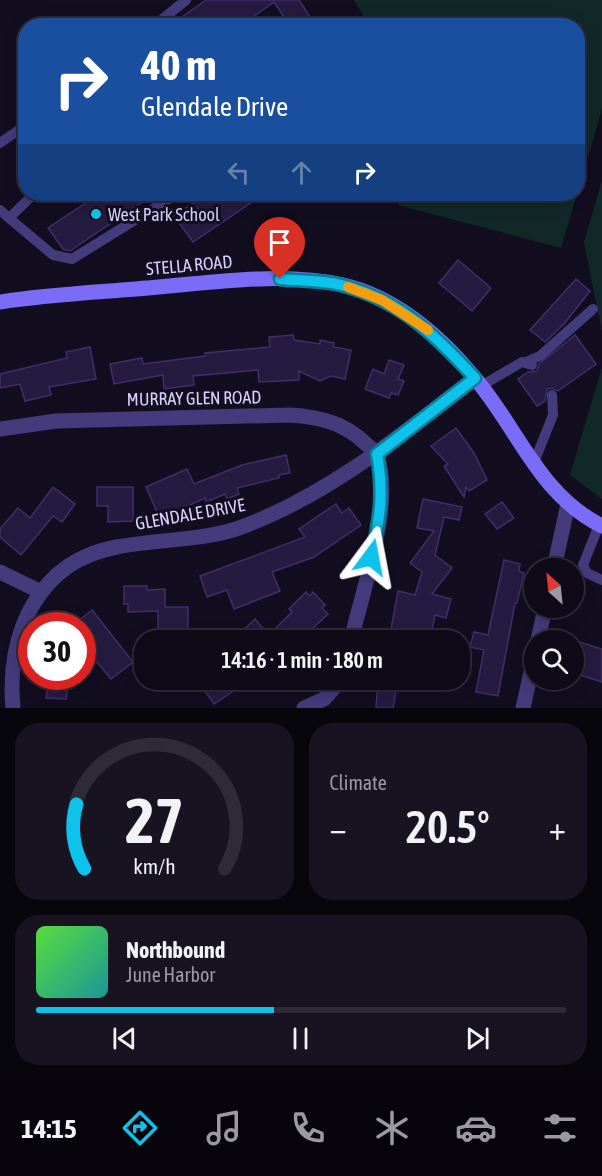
<!DOCTYPE html>
<html lang="en">
<head>
<meta charset="utf-8">
<style>
  :root { --surface:#0e0a18; --page:#171321; --text:#f1f3f6; --muted:#9b9aa2; --line:#2e2b37; --accent:#0dc3eb }
  body { margin:0; font-family:"Asap Condensed",sans-serif; background:var(--page); color:var(--text); height:100vh; display:flex; flex-direction:column; font-size:22px; white-space:nowrap }
  * { box-sizing:border-box; margin:0 }
  p { font-size:20px; color:var(--muted) }
  .icon { flex:none; width:33px; height:33px; fill:none; stroke:currentColor; stroke-width:2; stroke-linecap:round; stroke-linejoin:round }
  .map { position:relative; height:708px; overflow:hidden }
  .panel { display:flex; flex-direction:column; gap:15px; padding:15px; background:#08060d; flex:1 }
  .panel>* { flex:none }
  .guide { position:absolute; left:18px; top:18px; width:567px; height:183px; border-radius:24px; box-shadow:0 3px 15px #0003,0 0 0 2px var(--line); background:#1a4fa0; color:#fff; overflow:hidden }
  .needle { width:39px; rotate:333deg }
  .fabs { position:absolute; left:524px; top:558px; display:grid; gap:12px }
  .fabs a { display:grid; place-items:center; width:60px; height:60px; border-radius:50%; background:var(--surface); box-shadow:0 3px 15px #0003,0 0 0 2px var(--line); font-size:30px }
  .speed { position:absolute; left:18px; top:612px; display:flex; gap:12px; font-size:30px; font-weight:700; text-align:center }
  .speed>* { display:grid; place-content:center; width:78px; height:78px; border-radius:50%; background:var(--surface); box-shadow:0 3px 15px #0003,0 0 0 2px var(--line); line-height:1 }
  .speed .limit { border:9px solid #d22; background:#fff; color:#111 }
  .pin { position:absolute; display:grid; place-items:center; width:51px; height:51px; color:#fff; margin:-62px -26px; border-radius:50% 50% 50% 0; rotate:-45deg; box-shadow:0 0 6px #0007 }
  .pin .icon { rotate:45deg }
  .me { position:absolute; width:66px; margin:-33px; rotate:13deg; stroke-linejoin:round; filter:drop-shadow(0 0 4px #0008) }
  .turn { display:flex; align-items:center; gap:21px; height:126px; padding:0 24px; font-size:27px }
  .turn .icon { width:78px; height:78px; stroke-width:2.5 }
  .turn b { display:block; font-size:42px; line-height:51px }
  .lanes { display:flex; align-items:center; height:57px; padding:0 24px; background:#0003; justify-content:center; gap:30px; direction:ltr }
  .lanes .off { opacity:.35 }
  .big { font-size:45px; font-weight:600; line-height:1.1 }
  .panel .widget { flex:1; display:flex; flex-direction:column; justify-content:center; gap:9px; min-width:0; padding:0 21px; border-radius:24px; background:var(--page) }
  .panel .dial { align-items:center; gap:0 }
  .dial svg { height:156px; overflow:visible; fill:none; stroke:var(--line); stroke-width:7; stroke-linecap:round; text-anchor:middle }
  .dial text { fill:var(--text); stroke:none }
  .song { display:flex; align-items:center; gap:18px }
  .cover { width:72px; height:72px; border-radius:9px; background:linear-gradient(135deg,hsl(110 70% 55%),hsl(180 70% 35%)) }
  .played { height:6px; border-radius:3px; background:linear-gradient(90deg,var(--accent) 45%,var(--line) 45%) }
  .keys { display:flex; justify-content:space-around; direction:ltr }
  .heat { display:flex; justify-content:space-between; align-items:center; font-size:33px; direction:ltr }
  .panel .tiles { flex:1; display:grid; gap:15px; grid-template-columns:1fr 1fr }
  .widget:last-child { grid-column:span 2 }
  .trip { position:absolute; left:134px; top:630px; width:336px; height:60px; border-radius:24px; background:var(--surface); box-shadow:0 3px 15px #0003,0 0 0 2px var(--line); font-weight:600; line-height:60px; text-align:center }
  .tabs { display:flex; height:96px; justify-content:space-around; align-items:center; background:#06040a; color:var(--muted) }
  .tabs .icon { width:42px; height:42px }
  .tabs .on { color:var(--accent) }
  .tabs b { font-size:27px; color:var(--text) }
  .map>svg:first-child { display:block }
</style>
</head>
<body>
<div class="map">
<svg width="602" height="708" viewBox="0 0 602 708">
  <rect width="100%" height="100%" fill="#120e20"/>
  <g fill="#112829">
    <polygon points="354,0 602,0 602,108 578,192 578,26 369,25"/>
    <polygon points="602,181 602,332 584,242"/>
    <polygon points="400,194 577,194 561,248 398,205"/>
    <polygon points="602,367 602,499 570,475"/>
  </g>
  <g fill="#251b40" stroke="#3f2e6a" stroke-width="1.5">
    <polygon points="206,0 299,0 316,26 290,26 274,2 240,26 169,26"/>
    <polygon points="85,194 154,194 70,251 63,249 48,228 90,200"/>
    <polygon points="207,194 264,194 193,242 174,216"/>
    <polygon points="458,260 491,288 472,311 439,283"/>
    <polygon points="576,279 590,291 564,324 545,342 530,330"/>
    <polygon points="293,335 294,340 320,344 320,340 334,343 333,347 351,350 345,379 331,376 320,381 299,371 299,380 259,382 258,370 193,376 194,385 164,389 163,375 114,384 110,364 142,358 143,364 205,356 205,353 270,347 269,337"/>
    <polygon points="575,335 596,364 558,391 552,388 547,389 545,401 537,406 518,379 528,372 537,371 539,364"/>
    <polygon points="90,347 96,379 49,387 51,395 25,401 20,384 0,388 0,374 67,358 66,352"/>
    <polygon points="389,360 404,365 398,379 404,381 398,395 391,393 389,398 365,389 373,369 384,374"/>
    <polygon points="456,428 474,453 487,480 469,491 466,487 464,497 444,466 448,464 431,446"/>
    <polygon points="286,455 290,473 279,475 279,478 237,488 239,494 227,499 225,494 206,502 205,498 160,519 146,487 187,469 194,484 242,465"/>
    <polygon points="53,487 75,504 62,522 53,516 21,555 0,537 0,529 18,508 30,518"/>
    <polygon points="97,487 133,487 133,521 108,522 108,506 97,506"/>
    <polygon points="423,499 462,507 459,520 444,517 435,555 452,568 432,594 451,599 446,618 435,615 430,640 389,640 398,591 415,595 422,572 410,563 434,531 417,528"/>
    <polygon points="502,502 514,518 497,529 485,514"/>
    <polygon points="336,504 342,513 349,508 361,525 314,557 272,572 280,591 234,609 227,590 207,597 200,576 305,537 299,529"/>
    <polygon points="504,560 520,564 519,571 524,573 517,603 515,603 498,696 476,692 484,650 470,647 474,632 488,635"/>
    <polygon points="124,586 147,586 147,590 165,589 165,607 188,607 188,632 158,632 158,611 128,612 128,604 124,604"/>
    <polygon points="306,592 310,596 313,592 325,605 322,608 328,614 312,629 324,640 246,640 240,633 255,619 269,635 292,612 289,609"/>
    <polygon points="92,610 133,662 111,679 82,644 82,618"/>
    <polygon points="573,640 602,649 602,682 573,673"/>
    <polygon points="49,676 70,676 66,699 46,698"/>
    <polygon points="197,680 250,680 214,704"/>
    <polygon points="378,680 398,680 393,708 376,708"/>
  </g>
  <g fill="none" stroke-linecap="round" stroke-linejoin="round">
    <g stroke="#433b7c" stroke-width="10">
      <polyline points="154,26 186,0"/>
      <polyline points="0,143 26,125"/>
      <polyline points="0,210 9,218 34,194"/>
      <polyline points="9,218 53,255 72,259 177,194"/>
      <polyline points="528,361 540,356 593,309"/>
      <polyline points="481,386 522,362 532,365"/>
      <polyline points="533,465 553,415 552,395"/>
      <polyline points="599,525 583,565 587,573 602,580"/>
    </g>
    <g stroke="#433b7c" stroke-width="15">
      <path d="M0 429 56 421 290 415C319 417 343 422 365 443 369 447 376 451 377 456 394 502 362 593 351 640"/>
      <polyline points="554,568 568,504"/>
      <polyline points="0,572 41,592"/>
      <polyline points="538,640 545,608"/>
      <path d="M13 708C6 634 38 561 117 547 158 539 209 541 247 525 332 492 404 433 475 378"/>
      <polyline points="304,708 324,699 341,680"/>
      <polyline points="523,708 534,659"/>
    </g>
    <path stroke="#7a6cf7" stroke-width="15" d="M0 302C52 294 105 292 158 287 219 282 282 272 343 285 396 297 440 336 474 377 518 428 538 494 602 526"/>
  </g>
  <g fill="none" stroke-linecap="round" stroke-linejoin="round">
    <defs>
      <path id="route" d="M280 279C301 281 325 280 345 286 403 302 435 336 475 378L377 454C384 494 380 519 371 557"/>
    </defs>
    <use href="#route" stroke="#087f99" stroke-width="15"/>
    <use href="#route" stroke="#0dc3eb" stroke-width="10"/>
    <polyline stroke="#f59e0b" stroke-width="10" points="348,287 382,300 428,330"/>
  </g>
  <circle fill="#0dc3eb" stroke="#120e20" stroke-width="2" cx="96" cy="214" r="6"/>
  <g text-anchor="middle" dominant-baseline="central" stroke-width="6" stroke-linejoin="round" paint-order="stroke">
    <g font-size="18" fill="#d8cffc" stroke="#120e20" text-anchor="start">
      <text x="108" y="214">West Park School</text>
    </g>
    <g font-size="18" fill="#d8cffc" stroke="#120e20">
      <text transform="translate(189 265) rotate(-5)">STELLA ROAD</text>
      <text transform="translate(194 398) rotate(-1)">MURRAY GLEN ROAD</text>
      <text transform="translate(190 514) rotate(-10)">GLENDALE DRIVE</text>
    </g>
  </g>
</svg>
<div class="fabs">
<a><svg class="needle" viewBox="-14 -14 28 28"><path d="M0-13l5 13h-10z" fill="#e53935"/><path d="M0 13l5-13h-10z" fill="#9b9aa2"/></svg></a>
<a><svg class="icon" aria-label="search" viewBox="0 0 24 24"><circle cx="10" cy="10" r="6"/><path d="M15 15l6 6"/></svg></a>
</div>
<div class="speed"><div class="limit">30</div></div>
<div class="pin" style="left:280px;top:279px;background:#d93025"><svg class="icon" aria-label="arrive" viewBox="0 0 24 24"><path d="M6 21V4h12l-3 4 3 4H6"/></svg></div>
<svg class="me" style="left:371px;top:557px" viewBox="-20 -20 40 40"><path d="M0-17L14 15 0 8-14 15z" fill="#0dc3eb" stroke="#fff" stroke-width="4"/></svg>
<div class="trip">14:16 · 1 min · 180 m</div>
<div class="guide">
<div class="turn"><svg class="icon" aria-label="right" viewBox="0 0 24 24"><path d="M7 20v-9h11M14 6l5 5-5 5"/></svg><div><b>40 m</b>Glendale Drive</div></div>
<div class="lanes"><svg class="icon off" aria-label="left" viewBox="0 0 24 24"><path d="M17 20v-9H6M10 6l-5 5 5 5"/></svg><svg class="icon off" aria-label="ahead" viewBox="0 0 24 24"><path d="M12 20V5M6 11l6-6 6 6"/></svg><svg class="icon" aria-label="right" viewBox="0 0 24 24"><path d="M7 20v-9h11M14 6l5 5-5 5"/></svg></div>
</div>
</div>
<section class="panel">
<div class="tiles">
<div class="widget dial"><svg viewBox="0 0 100 80">
<path d="M14 69A42 42 0 1 1 86 69"/>
<path d="M14 69A42 42 0 0 1 10 36" stroke="#0dc3eb"/>
<text x="50" y="56" font-size="32" font-weight="700">27</text>
<text x="50" y="72" font-size="11">km/h</text>
</svg></div>
<div class="widget"><p>Climate</p>
<div class="heat"><a>−</a><b class="big">20.5°</b><a>+</a></div>
</div>
<div class="widget">
<div class="song"><i class="cover"></i><div><b>Northbound</b><p>June Harbor</p></div></div>
<div class="played"></div>
<div class="keys"><svg class="icon" aria-label="previous" viewBox="0 0 24 24"><path d="M18 5L8 12l10 7zM5 5v14"/></svg><svg class="icon" aria-label="pause" viewBox="0 0 24 24"><path d="M8 5v14M16 5v14"/></svg><svg class="icon" aria-label="next" viewBox="0 0 24 24"><path d="M6 5l10 7-10 7zM19 5v14"/></svg></div>
</div>
</div>
</section>
<nav class="tabs">
<b>14:15</b>
<svg class="icon on" aria-label="directions" viewBox="0 0 24 24"><path d="M12 3l9 9-9 9-9-9zM9 14v-3h6M13 9l2 2-2 2"/></svg>
<svg class="icon" aria-label="music" viewBox="0 0 24 24"><path d="M9 18V5l10-2v13"/><circle cx="6" cy="18" r="3"/><circle cx="16" cy="16" r="3"/></svg>
<svg class="icon" aria-label="phone" viewBox="0 0 24 24"><path d="M5 4h4l2 5-3 2q2 4 5 5l2-3 5 2v4C11 20 4 13 5 4z"/></svg>
<svg class="icon" aria-label="climate" viewBox="0 0 24 24"><path d="M12 3v18M4 7l16 10M4 17L20 7"/></svg>
<svg class="icon" aria-label="car" viewBox="0 0 24 24"><path d="M5 17H2v-5l4-1 3-4h7l3 4 3 1v5h-3M9 17h6M6 11h13"/><circle cx="7" cy="17" r="2"/><circle cx="17" cy="17" r="2"/></svg>
<svg class="icon" aria-label="filters" viewBox="0 0 24 24"><path d="M4 7h16M4 17h16"/><circle cx="9" cy="7" r="2"/><circle cx="15" cy="17" r="2"/></svg>
</nav>
</body>
</html>
